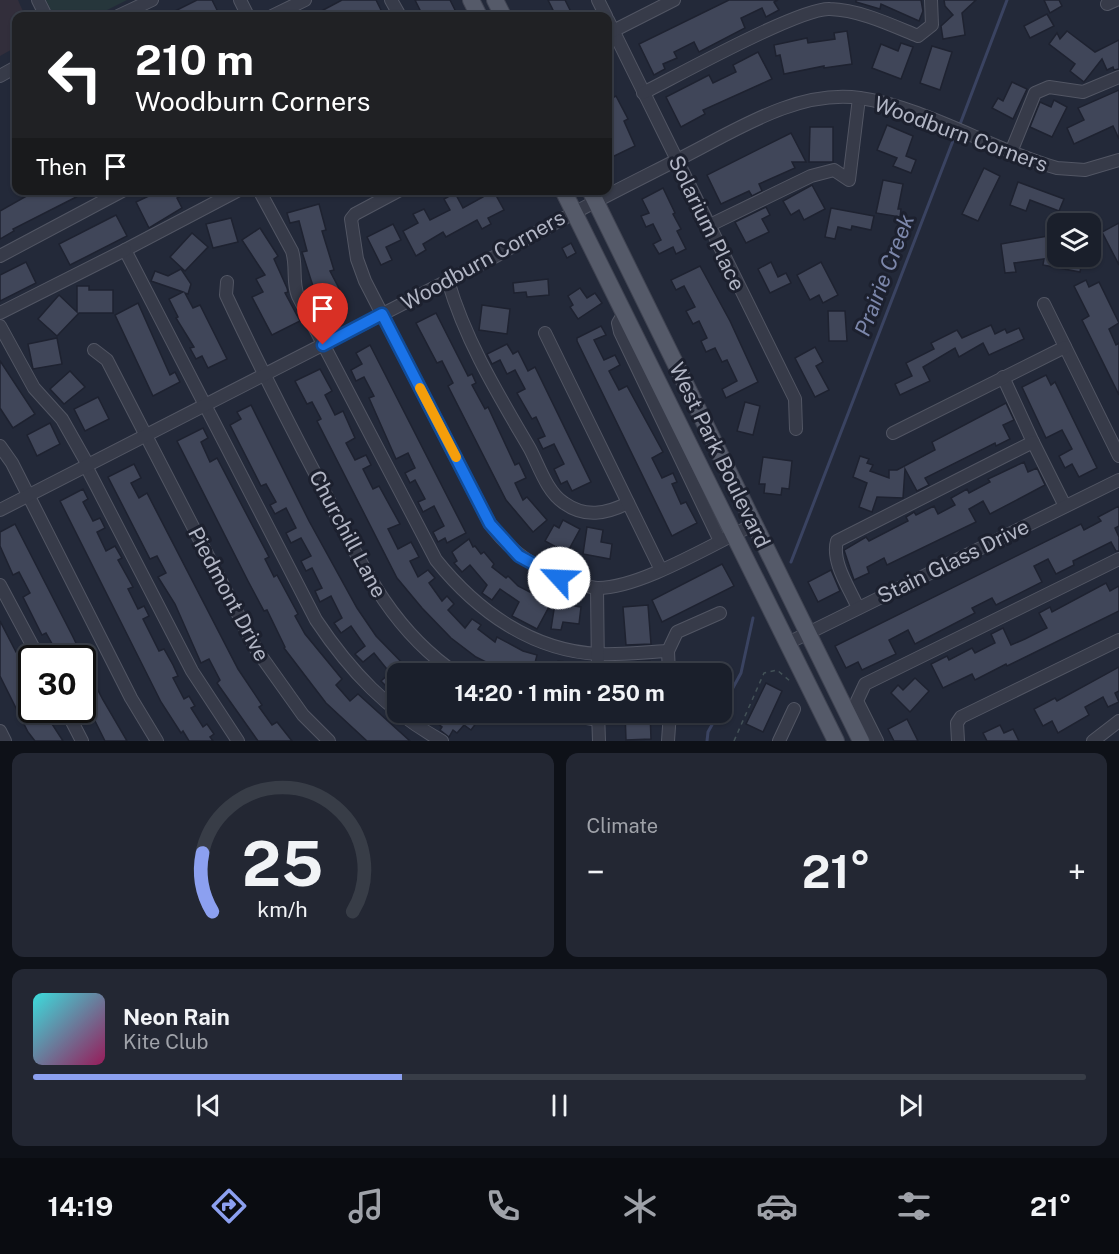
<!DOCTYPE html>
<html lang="en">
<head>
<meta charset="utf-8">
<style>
  :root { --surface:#1a1f2b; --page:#232733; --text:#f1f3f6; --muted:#9fa2a9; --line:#383d47; --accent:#8ca0f0 }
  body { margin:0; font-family:"Public Sans",sans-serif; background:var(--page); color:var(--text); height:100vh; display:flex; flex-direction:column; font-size:22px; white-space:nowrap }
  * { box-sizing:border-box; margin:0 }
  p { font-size:20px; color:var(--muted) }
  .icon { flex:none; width:33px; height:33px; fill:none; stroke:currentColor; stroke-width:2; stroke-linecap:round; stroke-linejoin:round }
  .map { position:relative; height:741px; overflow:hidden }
  .side { display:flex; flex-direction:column; gap:12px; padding:12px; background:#0e1118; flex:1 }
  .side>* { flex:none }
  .guide { position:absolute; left:12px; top:12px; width:600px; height:183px; border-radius:12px; box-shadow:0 2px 4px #0004,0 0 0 2px var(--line); background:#202124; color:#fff; overflow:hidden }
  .buttons { position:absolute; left:1047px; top:213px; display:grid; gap:12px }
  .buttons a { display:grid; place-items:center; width:54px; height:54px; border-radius:12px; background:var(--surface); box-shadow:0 2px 4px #0004,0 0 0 2px var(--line); font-size:30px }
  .speed { position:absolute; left:18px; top:645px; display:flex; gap:12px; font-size:30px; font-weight:700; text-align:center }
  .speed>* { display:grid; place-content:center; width:78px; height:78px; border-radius:50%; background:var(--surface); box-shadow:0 2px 4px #0004,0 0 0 2px var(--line); line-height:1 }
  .speed .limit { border:3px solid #111; border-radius:9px; background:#fff; color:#111 }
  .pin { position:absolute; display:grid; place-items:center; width:51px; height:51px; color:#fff; margin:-62px -26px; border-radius:50% 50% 50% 0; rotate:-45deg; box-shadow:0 0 6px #0007 }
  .pin .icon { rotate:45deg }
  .me { position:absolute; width:66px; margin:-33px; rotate:295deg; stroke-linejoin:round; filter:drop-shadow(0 0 4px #0008) }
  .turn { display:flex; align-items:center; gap:21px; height:126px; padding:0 24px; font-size:27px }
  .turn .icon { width:78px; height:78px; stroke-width:2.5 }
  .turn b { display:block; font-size:42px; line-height:51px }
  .then { display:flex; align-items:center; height:57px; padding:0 24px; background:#0003; gap:12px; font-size:22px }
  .big { font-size:45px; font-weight:700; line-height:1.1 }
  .side .widget { flex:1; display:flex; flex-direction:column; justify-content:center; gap:9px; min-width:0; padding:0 21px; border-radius:12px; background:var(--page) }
  .side .dial { align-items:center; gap:0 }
  .dial svg { height:156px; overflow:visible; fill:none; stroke:var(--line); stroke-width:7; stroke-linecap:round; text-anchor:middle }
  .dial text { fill:var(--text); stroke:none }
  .song { display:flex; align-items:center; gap:18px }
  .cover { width:72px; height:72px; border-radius:9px; background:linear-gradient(135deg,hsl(180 70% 55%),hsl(330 70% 35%)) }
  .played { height:6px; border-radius:3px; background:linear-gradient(90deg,var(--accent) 35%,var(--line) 35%) }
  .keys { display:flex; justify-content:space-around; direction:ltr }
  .heat { display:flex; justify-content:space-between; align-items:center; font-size:33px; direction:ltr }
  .side .tiles { flex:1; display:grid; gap:12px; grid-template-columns:1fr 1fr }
  .widget:last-child { grid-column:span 2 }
  .trip { position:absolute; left:387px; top:663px; width:345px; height:60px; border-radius:12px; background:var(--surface); box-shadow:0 2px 4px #0004,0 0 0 2px var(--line); font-weight:700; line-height:60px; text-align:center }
  .menu { display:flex; height:96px; justify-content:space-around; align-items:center; background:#0a0c11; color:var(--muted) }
  .menu .icon { width:42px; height:42px }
  .menu .active { color:var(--accent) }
  .menu b { font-size:27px; color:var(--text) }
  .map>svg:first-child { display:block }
</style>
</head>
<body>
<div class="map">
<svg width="1119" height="741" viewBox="0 0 1119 741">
  <rect width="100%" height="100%" fill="#232939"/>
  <polygon fill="#322e3b" points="0,0 18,0 25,16 16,16 16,47 0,56"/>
  <polygon fill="#26363b" points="46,0 127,0 95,16 54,16"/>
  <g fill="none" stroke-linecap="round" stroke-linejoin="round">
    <g stroke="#3a4361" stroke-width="3">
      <polyline points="959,127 1007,0"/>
      <polyline points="791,562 956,133"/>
      <polyline points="722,708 741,673 753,618"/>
      <polyline points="707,741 708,732 719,712"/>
    </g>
  </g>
  <g fill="#404659" stroke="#1e2230" stroke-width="1.5">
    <polygon points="197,0 212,0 220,16 165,16"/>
    <polygon points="342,0 376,0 381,10 367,16 364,16 361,11 351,16 312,16"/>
    <polygon points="415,0 450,0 458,16 423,16"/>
    <polygon points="548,0 565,0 573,16 556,16"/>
    <polygon points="729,0 778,0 774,2 779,10 766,17 762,8 741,18 745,28 699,52 694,42 674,52 677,58 663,64 665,69 654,75 639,44"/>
    <polygon points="856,0 921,0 923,11 919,21 881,4 880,9 856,2"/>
    <polygon points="944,0 976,0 962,13 965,35 943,39 941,26 953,15 945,6"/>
    <polygon points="1044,0 1059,0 1062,6 1050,13"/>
    <polygon points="1047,14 1054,26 1030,38 1024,26"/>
    <polygon points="847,31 852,64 824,68 824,66 784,74 780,55 776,56 774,45 807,38 808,43 835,39 834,33"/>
    <polygon points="1067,31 1095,52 1119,40 1119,69 1114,70 1113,67 1107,70 1102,59 1084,82 1070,71 1075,64 1049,44 1057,33 1060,39"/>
    <polygon points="901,43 913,47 901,79 872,68 881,44 898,51"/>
    <polygon points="932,46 952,52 940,90 920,83"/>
    <polygon points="758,52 772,79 703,110 705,114 681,127 666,97 709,75 713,83 736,72 733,65"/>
    <polygon points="1012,82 1027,89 1013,119 992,108 998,98 1003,101"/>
    <polygon points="1119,90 1119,139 1113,126 1074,144 1067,128 1084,120 1078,108"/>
    <polygon points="616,96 628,119 624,121 635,146 608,159 608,100"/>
    <polygon points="1054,100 1067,107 1052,137 1030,127 1040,102 1051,107"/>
    <polygon points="887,125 913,136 906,156 916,160 911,173 893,166 897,158 877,150"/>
    <polygon points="810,127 833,127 833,162 809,162"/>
    <polygon points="791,133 806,162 792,162 795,168 759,184 762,191 752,196 749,191 721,204 707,175"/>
    <polygon points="984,168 1000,176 978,221 962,214"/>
    <polygon points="883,180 903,184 898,209 901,209 900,217 876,213"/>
    <polygon points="1018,182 1064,199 1059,211 1030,200 1026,211 1010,205"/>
    <polygon points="812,185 825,209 804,220 799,210 791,215 783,201"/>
    <polygon points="663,188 675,213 673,214 681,229 677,231 686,249 676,254 673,247 659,254 653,244 661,240 653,224 646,227 641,216 649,213 642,199"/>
    <polygon points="37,190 90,190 13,229 14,231 0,239 0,211"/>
    <polygon points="154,190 192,190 177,198 182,208 149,228 136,202 155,193"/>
    <polygon points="480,190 493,190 504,210 488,218 491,224 482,229 477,220 446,237 443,232 423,244 426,250 416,256 403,231 418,223 413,214 424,209 430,220 450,210 444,199 455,193 463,208 483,197"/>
    <polygon points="319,204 326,230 322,231 334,270 330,271 344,298 320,311 309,288 313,286 302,252 307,251 299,221 290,223 287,213"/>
    <polygon points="766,207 770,215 762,219 769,232 746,243 735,222"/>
    <polygon points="831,208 874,216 871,230 852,226 851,230 838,227 835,239 825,237"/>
    <polygon points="116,215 127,236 70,265 59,244"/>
    <polygon points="231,218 238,242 213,248 206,224"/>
    <polygon points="1119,223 1119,265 1102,232"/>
    <polygon points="393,224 401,240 386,247 392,260 381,265 367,237"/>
    <polygon points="260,228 278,256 274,259 287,288 288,292 285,293 300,321 272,335 252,297 263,292 256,279 265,275 242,240"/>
    <polygon points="192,233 208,247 185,271 170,257"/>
    <polygon points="1048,236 1058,238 1058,256 1083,256 1080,272 1043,265 1044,259 1014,263 1016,272 1005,273 1001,244"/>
    <polygon points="571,243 576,253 567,258 562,248"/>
    <polygon points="26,262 36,283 0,301 0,275"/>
    <polygon points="771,262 778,277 786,273 791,283 770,293 758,269"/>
    <polygon points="821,262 838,295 823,303 819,295 810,300 797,275"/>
    <polygon points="700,266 730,321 758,382 726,398 722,389 737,381 727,360 722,362 715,348 706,352 701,341 707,338 699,321 693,324 686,311 695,307 684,286 676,290 671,280"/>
    <polygon points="181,269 191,284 188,294 185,293 193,308 200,305 227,359 208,368 202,356 196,359 190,348 194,347 176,318 178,317 169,299 183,292 151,281 155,271 168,276"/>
    <polygon points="548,279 549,295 527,297 526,292 514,293 513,283"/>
    <polygon points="1086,280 1089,287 1099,282 1119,323 1109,329 1116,345 1119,343 1119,395 1082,320 1089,316 1074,286"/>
    <polygon points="77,286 89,286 89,290 113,290 113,313 79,313 57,336 38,319 59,295 77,312"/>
    <polygon points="580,288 587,298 595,293 602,303 578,319 570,307 573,305 568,296"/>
    <polygon points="138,303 170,375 175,372 180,382 153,396 115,315"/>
    <polygon points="482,305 510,309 507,334 479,330"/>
    <polygon points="828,311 845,311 847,341 829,341"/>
    <polygon points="436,313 468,376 472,374 476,383 472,385 485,409 488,407 515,465 519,463 526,478 515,483 523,500 527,497 547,520 533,532 506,500 448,386 453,383 442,361 437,363 416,323"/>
    <polygon points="991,325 995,334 1005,329 1007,333 1019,328 1024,339 989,355 983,343 959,357 955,348 923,367 930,381 900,395 895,384 912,376 906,363 934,349 931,343 957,330 962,338"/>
    <polygon points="601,326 606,335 594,340 604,360 615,355 620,365 609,371 619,390 627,386 663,452 652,458 662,478 673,473 677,482 672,484 681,504 686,502 697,523 672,536 577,341 577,338"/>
    <polygon points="57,338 62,364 33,369 28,344"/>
    <polygon points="507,344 513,354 518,351 528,371 535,367 591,482 572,491 567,481 561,484 554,469 564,464 554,444 543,449 538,439 545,436 536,417 532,419 517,393 525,389 515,370 507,374 500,360 492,364 487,354"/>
    <polygon points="370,345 466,533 447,543 445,538 438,542 433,532 444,526 434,506 423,512 418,502 425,499 415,480 410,483 405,473 415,468 408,453 396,459 369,398 374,396 364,377 356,381 351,370 362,364 356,353"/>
    <polygon points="815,347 823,362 816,366 829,390 815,397 795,358"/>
    <polygon points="0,361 35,414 13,428 0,408"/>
    <polygon points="320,369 332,391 325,395 335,415 343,411 355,438 346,443 355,460 366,455 371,465 363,469 373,489 379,486 400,524 388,529 398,549 411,542 419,557 410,561 418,577 428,570 435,578 429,583 442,601 447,596 454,604 448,610 465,628 472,619 481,625 478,629 495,642 497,637 523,651 537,655 535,663 557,669 558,661 575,663 573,674 510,674 476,657 451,638 422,608 397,578 317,421 321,419 312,402 307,404 295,381"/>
    <polygon points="70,371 85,387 64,404 50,389"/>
    <polygon points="1046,375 1051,385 1055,382 1097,468 1079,477 1072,464 1065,468 1059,456 1072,449 1062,430 1046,438 1022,387"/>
    <polygon points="98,397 109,419 85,431 74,409"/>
    <polygon points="745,402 760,406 753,435 737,431"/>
    <polygon points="1006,403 1014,420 1003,425 1010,439 996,446 995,443 925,478 929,485 917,491 905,469 903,498 877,497 872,512 859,507 867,483 853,477 860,456 869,459 867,463 873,465 870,471 889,478 889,470 897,470 935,450 932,442"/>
    <polygon points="251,405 309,521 357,608 376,636 413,674 398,674 398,682 389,689 381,681 390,673 374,653 363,662 355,654 365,646 351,626 341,633 334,623 342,618 331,596 320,602 315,591 322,588 312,568 306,571 301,561 311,556 301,538 291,543 286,533 296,528 286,508 275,514 270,505 276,502 266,484 261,486 230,425 241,419 237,412"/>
    <polygon points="50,423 60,444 37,456 27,435"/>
    <polygon points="203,428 208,438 201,442 210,462 217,458 269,557 265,559 274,577 277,575 298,614 295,616 305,634 342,679 336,685 350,701 358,694 410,741 367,741 326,703 284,648 285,647 267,610 264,611 248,581 177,441"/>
    <polygon points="763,457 792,461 789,489 782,488 781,495 764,493 765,484 759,484"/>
    <polygon points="1024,462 1028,472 1037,468 1045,485 990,514 983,501 969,509 976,522 887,565 884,558 867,567 869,573 854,580 844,550 866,537 869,541 908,521 906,517 914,512 916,515 934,506 938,514 955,505 951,498 967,489 969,493 990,482 988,479"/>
    <polygon points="134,464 141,478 131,483 139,498 147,493 238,669 262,705 259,707 272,725 277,722 292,741 258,741 217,683 220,680 209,659 201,663 175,604 158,577 166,573 157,556 150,559 108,477"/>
    <polygon points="83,489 88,499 83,502 93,521 100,518 105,528 97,532 106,551 115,546 122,558 118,560 133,587 128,589 138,609 144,606 149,616 143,619 159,651 164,649 173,665 178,676 173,678 184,699 189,696 195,706 191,708 203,727 207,724 214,734 210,737 213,741 189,741 183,731 181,733 161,702 60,501"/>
    <polygon points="1119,506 1119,526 1115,528 1119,537 1119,551 1116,551 1111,542 1073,561 1074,565 1056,574 1048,559 1034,566 1042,582 996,605 992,598 972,608 975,613 915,644 908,630 889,640 896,654 862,670 858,662 846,668 835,646 1081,524 1084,530 1101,521 1098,517"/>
    <polygon points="563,520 580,529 567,553 545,541 554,525 559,528"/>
    <polygon points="15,524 73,637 83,658 47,658 47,655 56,651 46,633 42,635 23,597 30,593 19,572 13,575 0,546 0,532"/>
    <polygon points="587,527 603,530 601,542 612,544 610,559 583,554"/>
    <polygon points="469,539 473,547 475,546 481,554 484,552 494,564 492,567 506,578 508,576 518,586 551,603 537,629 512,616 519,602 500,589 492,600 482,593 487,585 470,565 462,572 454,563 457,561 452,552"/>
    <polygon points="722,564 734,586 662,622 652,600"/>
    <polygon points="831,570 840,591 818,602 808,582"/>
    <polygon points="1106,583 1110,591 1119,586 1119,611 1007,666 1006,664 975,680 972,674 943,688 931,664 947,656 949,660 972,648 975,653 995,643 991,634 1003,628 1011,645 1025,639 1047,628 1039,613 1050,607 1052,612"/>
    <polygon points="555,603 581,607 579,624 563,622 561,630 551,629"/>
    <polygon points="648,605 651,644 626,645 623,607"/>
    <polygon points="0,621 16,652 19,650 32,677 28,680 32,686 32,710 43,710 63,741 35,741 28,732 0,676"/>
    <polygon points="82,660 103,700 127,741 105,741 93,717 88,720 82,710"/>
    <polygon points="650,661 650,674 625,674 625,662"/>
    <polygon points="1119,667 1119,691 1115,693 1119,702 1108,707 1103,697 1085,707 1089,715 1058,733 1052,721 1043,726 1034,709 1055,698 1057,701"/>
    <polygon points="915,678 929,691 910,712 891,693 898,685 903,690"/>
    <polygon points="766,683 782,691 763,732 746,724"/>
    <polygon points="423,712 471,712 480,718 471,730 464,725 457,733 453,730 449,737 440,730 442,727"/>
    <polygon points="625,712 650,712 651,739 626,740"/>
    <polygon points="907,719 918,741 894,741 888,729"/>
    <polygon points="1000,725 1004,733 1013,729 1019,741 987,741 983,733"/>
  </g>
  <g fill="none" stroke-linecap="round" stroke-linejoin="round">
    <defs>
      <g id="minor">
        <polyline points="38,0 46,16"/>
        <polyline points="240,0 248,16"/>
        <polyline points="391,0 400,16"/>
        <polyline points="598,0 606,16"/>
        <polyline points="1107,4 1116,0"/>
        <polyline points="118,16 152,0"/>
        <polyline points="272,16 305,0"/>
        <polyline points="608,20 795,399 796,429"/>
        <polyline points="613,31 674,0"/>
        <polyline points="0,76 16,67"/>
        <path d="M643 93C677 76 801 7 830 9 860 10 891 25 918 36L932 25 931 0"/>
        <polyline points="1011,152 1035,93 1049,87 1083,92 1119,77"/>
        <path d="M239 190 125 250 316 620C350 671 388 711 442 741"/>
        <path d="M259 190 292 251C297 266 292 282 298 296L436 560C477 611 532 651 599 654 622 655 645 652 668 651"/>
        <path d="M400 190 355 214 351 219 357 259 365 281 490 524C512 554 540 572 575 582 582 584 591 588 598 588 641 588 714 543 755 524"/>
        <polyline points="708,226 811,176 834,170 849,180 859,98"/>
        <polyline points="0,256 124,190"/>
        <path d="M448 281C466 342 498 394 530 449 539 466 547 492 564 503 585 518 606 514 628 503"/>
        <path d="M227 282 226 295C255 357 286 418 318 479 356 552 385 626 457 674"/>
        <polyline points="1044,304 1119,456"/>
        <polyline points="0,313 125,250"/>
        <polyline points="624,313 618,323 620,332 720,541"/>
        <polyline points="0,326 34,388 62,419 88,465"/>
        <polyline points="545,333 661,570"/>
        <polyline points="94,350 107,360 256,649 303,715 329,741"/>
        <polyline points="1003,377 1033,442"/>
        <polyline points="893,433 1065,347"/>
        <polyline points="0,446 12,463 131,698 157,741"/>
        <polyline points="86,466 192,671 238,741"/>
        <path d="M0 510 496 256C555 221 616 191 677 160 732 133 795 89 860 98 925 107 992 150 1057 168L1085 170 1119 160"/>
        <polyline points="0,585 39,658"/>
        <polyline points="597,588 598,674"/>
        <path d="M858 608C850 589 831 562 837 541L1013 452 1033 442 1065 506"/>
        <polyline points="788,643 1119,480"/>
        <polyline points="669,674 668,651 677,632 720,613"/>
        <polyline points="66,710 82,741"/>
        <polyline points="555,712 598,720"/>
        <polyline points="598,712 599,741"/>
        <polyline points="0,731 5,741"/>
        <polyline points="668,741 670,712"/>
        <polyline points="779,741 794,709"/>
        <polyline points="877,741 857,701 865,684 1119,559"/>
        <polyline points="958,741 957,723 961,717 1119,640"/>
        <polyline points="1093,741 1119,721"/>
      </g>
      <g id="major">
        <polyline points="471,0 479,16"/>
        <polyline points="495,0 503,16"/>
        <polyline points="563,190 836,741"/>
        <polyline points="590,190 861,741"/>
      </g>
    </defs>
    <use href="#minor" stroke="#525664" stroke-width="14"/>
    <use href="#major" stroke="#404452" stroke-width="18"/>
    <polyline stroke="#435157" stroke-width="1.5" stroke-dasharray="4.5 4.5" stroke-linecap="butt" points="734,741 764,673 777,670 790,681"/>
    <use href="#minor" stroke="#373b49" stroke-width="12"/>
    <use href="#major" stroke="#555a69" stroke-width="16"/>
  </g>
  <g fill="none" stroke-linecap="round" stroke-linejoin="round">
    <defs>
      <polyline id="route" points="323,345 382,314 490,524 519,556 559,578"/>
    </defs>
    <use href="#route" stroke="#114b97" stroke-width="15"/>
    <use href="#route" stroke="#1a73e8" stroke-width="10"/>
    <polyline stroke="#f59e0b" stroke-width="10" points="420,388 456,457"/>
  </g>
  <g text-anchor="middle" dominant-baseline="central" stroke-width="6" stroke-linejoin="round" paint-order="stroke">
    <g font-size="21" fill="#b2b6c5" stroke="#1c202e">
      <text transform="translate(961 134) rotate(20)">Woodburn Corners</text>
      <text transform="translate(707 223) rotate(64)">Solarium Place</text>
      <text transform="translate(483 260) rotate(-29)">Woodburn Corners</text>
      <text transform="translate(720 455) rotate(64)">West Park Boulevard</text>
      <text transform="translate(348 534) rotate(62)">Churchill Lane</text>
      <text transform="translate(953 561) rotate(-26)">Stain Glass Drive</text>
      <text transform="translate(229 594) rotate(62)">Piedmont Drive</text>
    </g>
    <g font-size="22" font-style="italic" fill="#7c87ab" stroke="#1c202e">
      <text transform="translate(884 275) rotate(-69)">Prairie Creek</text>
    </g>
  </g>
</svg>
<div class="buttons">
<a><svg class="icon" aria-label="layers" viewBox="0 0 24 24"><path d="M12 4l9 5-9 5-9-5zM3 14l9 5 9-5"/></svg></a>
</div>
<div class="speed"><div class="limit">30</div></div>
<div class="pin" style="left:323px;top:345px;background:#d93025"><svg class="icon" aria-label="arrive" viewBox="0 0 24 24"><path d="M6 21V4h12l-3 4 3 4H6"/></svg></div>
<svg class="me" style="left:559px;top:578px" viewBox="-20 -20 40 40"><circle r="19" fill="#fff"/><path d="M0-13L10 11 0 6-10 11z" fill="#1a73e8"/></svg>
<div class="trip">14:20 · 1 min · 250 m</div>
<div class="guide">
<div class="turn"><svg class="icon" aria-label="left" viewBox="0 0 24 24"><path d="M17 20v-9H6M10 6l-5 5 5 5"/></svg><div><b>210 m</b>Woodburn Corners</div></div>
<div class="then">Then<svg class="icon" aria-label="arrive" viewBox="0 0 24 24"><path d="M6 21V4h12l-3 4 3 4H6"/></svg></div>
</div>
</div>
<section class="side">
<div class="tiles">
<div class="widget dial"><svg viewBox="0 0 100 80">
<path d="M14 69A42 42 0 1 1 86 69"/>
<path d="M14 69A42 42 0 0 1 9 39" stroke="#8ca0f0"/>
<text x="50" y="56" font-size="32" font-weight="700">25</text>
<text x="50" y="72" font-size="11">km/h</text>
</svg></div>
<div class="widget"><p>Climate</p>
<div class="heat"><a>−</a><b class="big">21°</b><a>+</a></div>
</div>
<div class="widget">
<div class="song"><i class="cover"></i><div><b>Neon Rain</b><p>Kite Club</p></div></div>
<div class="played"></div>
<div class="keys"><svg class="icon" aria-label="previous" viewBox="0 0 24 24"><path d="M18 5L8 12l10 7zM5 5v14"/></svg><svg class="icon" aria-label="pause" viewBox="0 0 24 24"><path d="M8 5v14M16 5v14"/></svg><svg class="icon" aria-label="next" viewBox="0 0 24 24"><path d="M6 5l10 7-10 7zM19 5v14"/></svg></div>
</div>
</div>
</section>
<nav class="menu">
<b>14:19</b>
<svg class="icon active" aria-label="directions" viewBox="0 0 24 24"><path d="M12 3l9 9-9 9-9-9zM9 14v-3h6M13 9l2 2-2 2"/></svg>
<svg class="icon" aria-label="music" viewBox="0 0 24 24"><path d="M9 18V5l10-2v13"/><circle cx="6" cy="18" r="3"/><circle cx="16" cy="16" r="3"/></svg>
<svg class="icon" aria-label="phone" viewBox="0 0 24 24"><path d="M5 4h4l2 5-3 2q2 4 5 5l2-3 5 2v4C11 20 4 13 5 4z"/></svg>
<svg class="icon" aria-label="climate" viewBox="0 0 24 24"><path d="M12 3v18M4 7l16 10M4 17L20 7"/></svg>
<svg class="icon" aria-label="car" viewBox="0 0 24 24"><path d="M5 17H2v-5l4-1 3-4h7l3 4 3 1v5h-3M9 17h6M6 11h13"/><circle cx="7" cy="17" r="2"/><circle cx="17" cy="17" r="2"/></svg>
<svg class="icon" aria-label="filters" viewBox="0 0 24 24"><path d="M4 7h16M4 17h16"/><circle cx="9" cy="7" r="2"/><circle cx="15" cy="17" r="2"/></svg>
<b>21°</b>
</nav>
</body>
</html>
